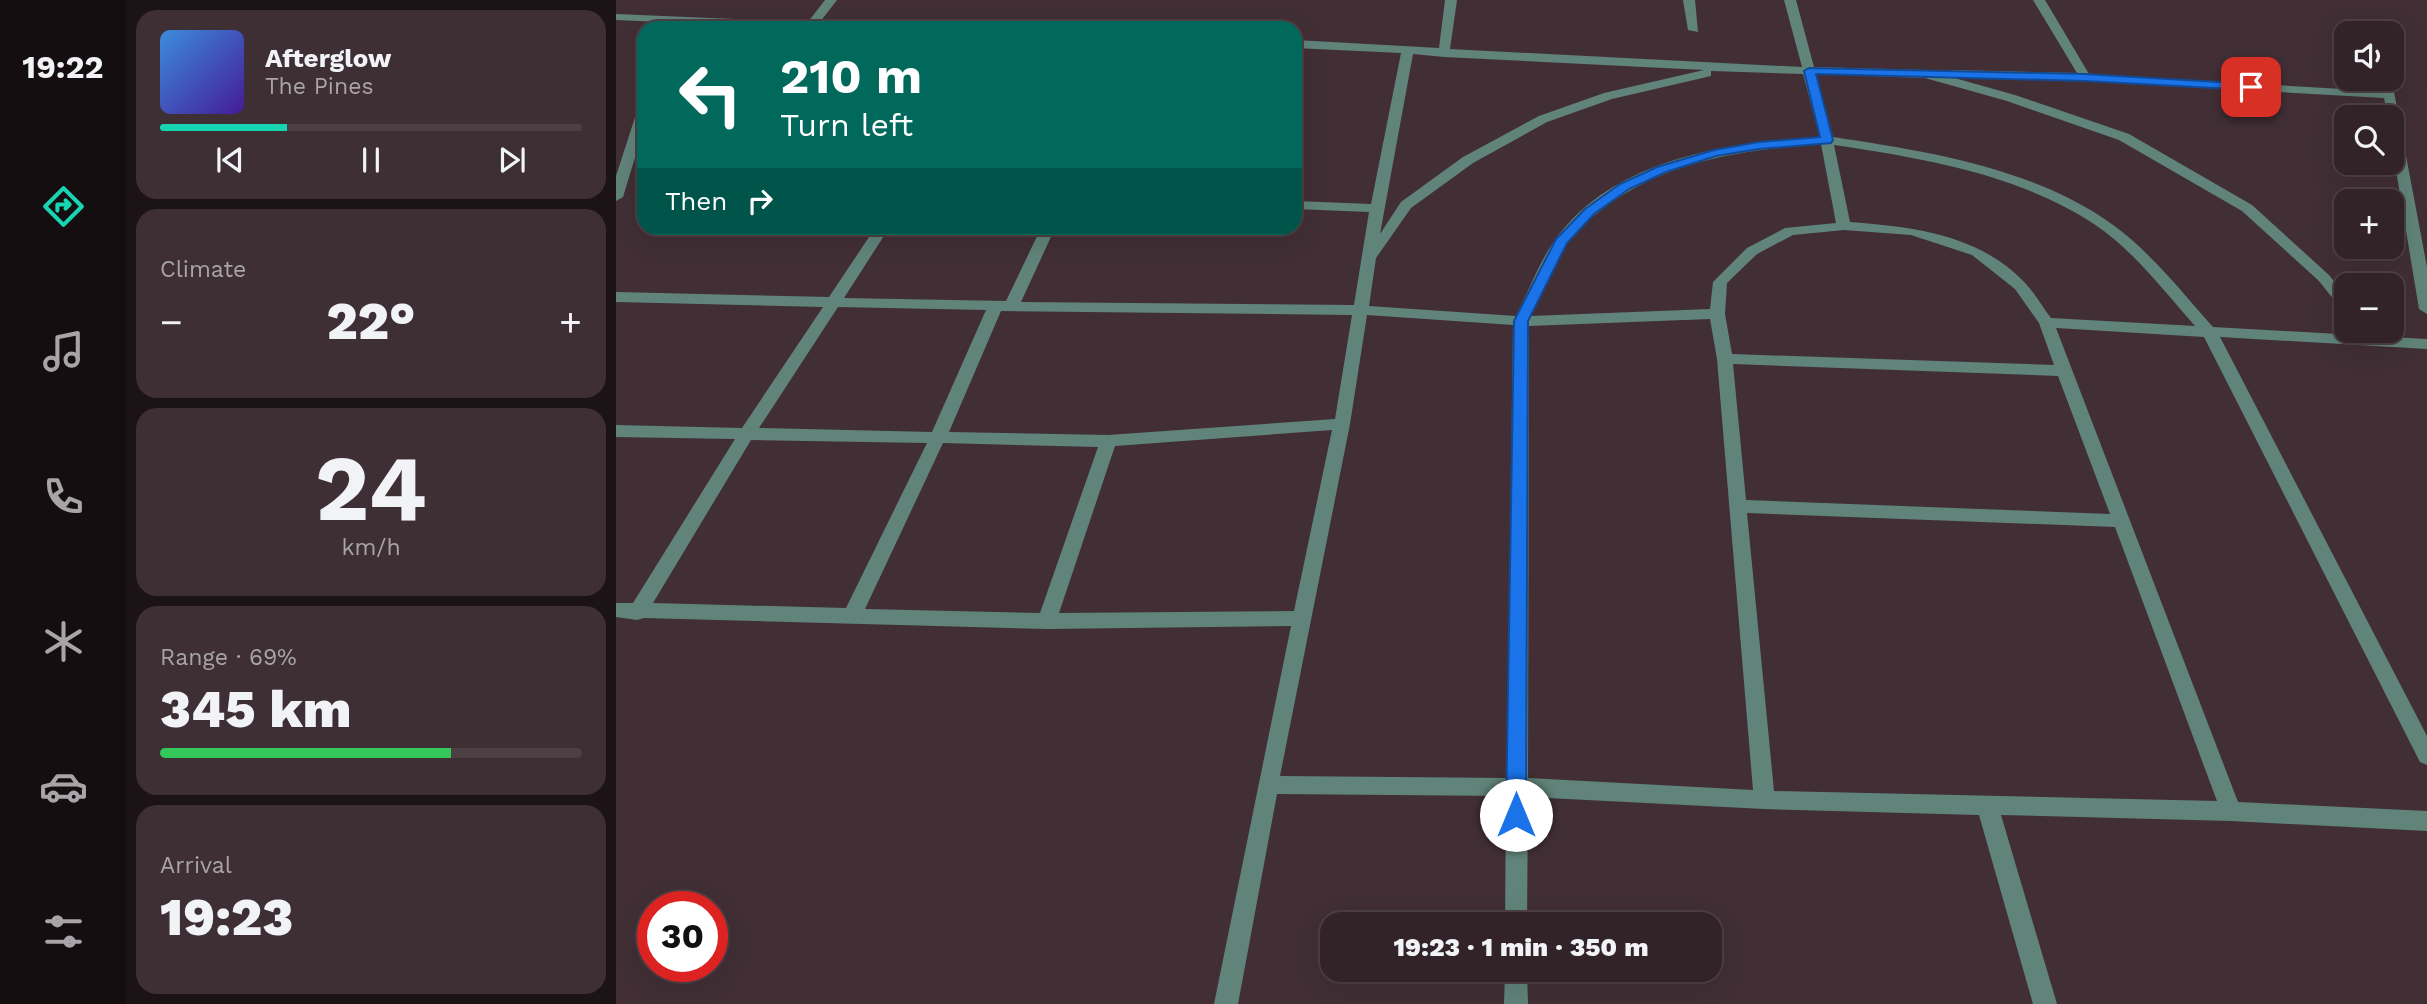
<!DOCTYPE html>
<html lang="en">
<head>
<meta charset="utf-8">
<style>
  :root { --surface:#322328; --page:#3d2f34; --text:#f1f3f6; --muted:#a8a4a8; --line:#4d4045; --accent:#17d5b2 }
  body { margin:0; font-family:"Work Sans",sans-serif; background:var(--page); color:var(--text); height:100vh; display:flex; flex-direction:column; font-size:26px; white-space:nowrap }
  * { box-sizing:border-box; margin:0 }
  p { font-size:23px; color:var(--muted) }
  .icon { flex:none; width:38px; height:38px; fill:none; stroke:currentColor; stroke-width:2; stroke-linecap:round; stroke-linejoin:round }
  .map { position:relative; flex:1; overflow:hidden }
  .drawer { display:flex; flex-direction:column; gap:10px; padding:10px; background:#1c1316; width:490px }
  .drawer>* { flex:none }
  .banner { position:absolute; left:21px; top:21px; width:665px; height:214px; border-radius:21px; box-shadow:0 7px 28px #0002,0 0 0 2px var(--line); background:#00695c; color:#fff; overflow:hidden }
  .tools { position:absolute; left:1718px; top:21px; display:grid; gap:14px }
  .tools a { display:grid; place-items:center; width:70px; height:70px; border-radius:14px; background:var(--surface); box-shadow:0 7px 28px #0002,0 0 0 2px var(--line); font-size:35px }
  .speed { position:absolute; left:21px; top:891px; display:flex; gap:14px; font-size:35px; font-weight:700; text-align:center }
  .speed>* { display:grid; place-content:center; width:91px; height:91px; border-radius:50%; background:var(--surface); box-shadow:0 7px 28px #0002,0 0 0 2px var(--line); line-height:1 }
  .speed .limit { border:10px solid #d22; background:#fff; color:#111 }
  .pin { position:absolute; display:grid; place-items:center; width:60px; height:60px; color:#fff; margin:-30px; border-radius:14px; box-shadow:0 4px 10px #0006 }
  .me { position:absolute; width:77px; margin:-38px; rotate:0deg; stroke-linejoin:round; filter:drop-shadow(0 0 5px #0008) }
  .turn { display:flex; align-items:center; gap:24px; height:147px; padding:0 28px; font-size:32px }
  .turn .icon { width:91px; height:91px; stroke-width:2.5 }
  .turn b { display:block; font-size:49px; line-height:60px }
  .then { display:flex; align-items:center; height:66px; padding:0 28px; background:#0003; gap:14px; font-size:26px }
  .big { font-size:52px; font-weight:800; line-height:1.1 }
  .drawer .card { flex:1; display:flex; flex-direction:column; justify-content:center; gap:10px; min-width:0; padding:0 24px; border-radius:21px; background:var(--page) }
  .drawer .dial { align-items:center; gap:0 }
  .dial b { font-size:91px; line-height:1 }
  .song { display:flex; align-items:center; gap:21px }
  .cover { width:84px; height:84px; border-radius:10px; background:linear-gradient(135deg,hsl(210 70% 55%),hsl(260 70% 35%)) }
  .played { height:7px; border-radius:4px; background:linear-gradient(90deg,var(--accent) 30%,var(--line) 30%) }
  .keys { display:flex; justify-content:space-around; direction:ltr }
  .heat { display:flex; justify-content:space-between; align-items:center; font-size:38px; direction:ltr }
  .charge { height:10px; border-radius:5px; background:linear-gradient(90deg,#34c759 69%,var(--line) 0) }
  .trip { position:absolute; left:704px; top:912px; width:402px; height:70px; border-radius:21px; background:var(--surface); box-shadow:0 7px 28px #0002,0 0 0 2px var(--line); font-weight:800; line-height:70px; text-align:center }
  main { display:flex; flex:1; min-height:0 }
  .menu { display:flex; flex-direction:column; width:126px; justify-content:space-around; align-items:center; background:#140e10; color:var(--muted) }
  .menu .icon { width:49px; height:49px }
  .menu .current { color:var(--accent) }
  .menu b { font-size:32px; color:var(--text) }
  .map>svg:first-child { display:block }
</style>
</head>
<body>
<main>
<nav class="menu">
<b>19:22</b>
<svg class="icon current" aria-label="directions" viewBox="0 0 24 24"><path d="M12 3l9 9-9 9-9-9zM9 14v-3h6M13 9l2 2-2 2"/></svg>
<svg class="icon" aria-label="music" viewBox="0 0 24 24"><path d="M9 18V5l10-2v13"/><circle cx="6" cy="18" r="3"/><circle cx="16" cy="16" r="3"/></svg>
<svg class="icon" aria-label="phone" viewBox="0 0 24 24"><path d="M5 4h4l2 5-3 2q2 4 5 5l2-3 5 2v4C11 20 4 13 5 4z"/></svg>
<svg class="icon" aria-label="climate" viewBox="0 0 24 24"><path d="M12 3v18M4 7l16 10M4 17L20 7"/></svg>
<svg class="icon" aria-label="car" viewBox="0 0 24 24"><path d="M5 17H2v-5l4-1 3-4h7l3 4 3 1v5h-3M9 17h6M6 11h13"/><circle cx="7" cy="17" r="2"/><circle cx="17" cy="17" r="2"/></svg>
<svg class="icon" aria-label="filters" viewBox="0 0 24 24"><path d="M4 7h16M4 17h16"/><circle cx="9" cy="7" r="2"/><circle cx="15" cy="17" r="2"/></svg>
</nav>
<section class="drawer">
<div class="card">
<div class="song"><i class="cover"></i><div><b>Afterglow</b><p>The Pines</p></div></div>
<div class="played"></div>
<div class="keys"><svg class="icon" aria-label="previous" viewBox="0 0 24 24"><path d="M18 5L8 12l10 7zM5 5v14"/></svg><svg class="icon" aria-label="pause" viewBox="0 0 24 24"><path d="M8 5v14M16 5v14"/></svg><svg class="icon" aria-label="next" viewBox="0 0 24 24"><path d="M6 5l10 7-10 7zM19 5v14"/></svg></div>
</div>
<div class="card"><p>Climate</p>
<div class="heat"><a>−</a><b class="big">22°</b><a>+</a></div>
</div>
<div class="card dial"><b>24</b><p>km/h</p></div>
<div class="card"><p>Range · 69%</p><b class="big">345 km</b><div class="charge"></div></div>
<div class="card"><p>Arrival</p><b class="big">19:23</b></div>
</section>
<div class="map">
<svg width="1811" height="1004" viewBox="0 0 1811 1004">
  <rect width="100%" height="100%" fill="#422f36"/>
  <g fill="none" stroke-linecap="round" stroke-linejoin="round">
    <g fill="#61847a" fill-rule="evenodd">
      <polygon points="209,0 221,0 204,22 266,25 272,28 183,28 0,20 0,14 192,22"/>
      <path d="M829 0H841L834 49 1186 67 1168 0H1180L1198 67 1310 70 1399 95 1513 134 1636 205 1713 275 1731 297V312L1726 310 1703 281 1626 211 1503 140 1391 101 1309 78 1200 74 1217 137C1308 151 1408 166 1487 218 1530 246 1563 289 1597 327L1811 339V349L1604 337 1811 736V765L1804 762 1588 337 1440 328 1622 802 1811 811V831L1615 821 1385 815 1441 1004H1417L1363 815 1148 809 912 797 911 924H889L890 796 661 794 622 1004H598L675 626 431 629 28 618 21 620 0 617V603H17L119 439 0 437V425L126 428 207 307 0 302V292L213 297 259 228H273L228 298 390 301 425 228H439L405 302 738 305 753 212 679 209V201L755 204 785 53 679 48V40L823 48ZM797 54 828 57 1088 70 988 93 923 116 847 157 785 202 764 234ZM1095 71 1187 74 1204 137C1111 143 998 158 939 240 923 262 913 291 900 316L753 306 760 258 795 208 857 163 931 122 996 99 1095 76ZM1205 144 1220 223 1169 228 1131 248 1097 282 1094 309 915 316C927 293 937 266 951 244 961 229 978 215 993 204 1057 159 1129 150 1205 144ZM1218 145C1306 158 1402 174 1478 224 1518 251 1548 291 1579 326L1435 318C1426 307 1419 293 1409 283 1363 234 1297 227 1234 222ZM1228 230 1295 235 1356 255 1399 289 1423 323 1438 365 1116 354 1109 314 1111 283 1141 254 1177 235ZM222 307 370 310 316 432 143 428ZM385 311 736 315 719 419 492 435 333 432ZM751 315 897 325 891 778 664 776 734 424ZM1094 319 1101 359 1137 790 912 778 913 326ZM1117 364 1442 376 1494 514 1130 500ZM716 430 678 611 443 613 499 446ZM135 440 311 443 230 608 37 603ZM327 443 482 447 424 613 249 609ZM1131 513 1499 527 1601 801 1158 791Z"/>
      <polygon points="1067,0 1079,0 1082,32 1072,30"/>
      <polygon points="1417,0 1429,0 1473,74 1778,92 1811,267 1811,314 1803,309 1776,146 1776,117 1772,117 1768,98 1469,81 1333,77 1331,74 1337,70 1461,73"/>
      <polygon points="28,104 28,128 7,197 0,201 0,176 22,108"/>
      <polygon points="889,970 911,970 912,1004 888,1004"/>
    </g>
  </g>
  <polygon fill="#1a73e8" stroke="#114b97" stroke-width="2" points="1193,68 1469,74 1635,84 1641,87 1635,90 1469,81 1200,74 1217,140 1215,143 1143,149 1100,156 1050,172 1013,189 978,214 951,243 912,321 910,815 907,821 900,823 893,821 890,815 898,321 940,239 969,209 1004,184 1041,167 1098,150 1143,142 1204,137 1188,71"/>
</svg>
<div class="tools">
<a><svg class="icon" aria-label="sound" viewBox="0 0 24 24"><path d="M4 9h4l5-4v14l-5-4H4zM17 9q2 3 0 6"/></svg></a>
<a><svg class="icon" aria-label="search" viewBox="0 0 24 24"><circle cx="10" cy="10" r="6"/><path d="M15 15l6 6"/></svg></a>
<a>+</a>
<a>−</a>
</div>
<div class="speed"><div class="limit">30</div></div>
<div class="pin" style="left:1635px;top:87px;background:#d93025"><svg class="icon" aria-label="arrive" viewBox="0 0 24 24"><path d="M6 21V4h12l-3 4 3 4H6"/></svg></div>
<svg class="me" style="left:900px;top:815px" viewBox="-20 -20 40 40"><circle r="19" fill="#fff"/><path d="M0-13L10 11 0 6-10 11z" fill="#1a73e8"/></svg>
<div class="trip">19:23 · 1 min · 350 m</div>
<div class="banner">
<div class="turn"><svg class="icon" aria-label="left" viewBox="0 0 24 24"><path d="M17 20v-9H6M10 6l-5 5 5 5"/></svg><div><b>210 m</b>Turn left</div></div>
<div class="then">Then<svg class="icon" aria-label="right" viewBox="0 0 24 24"><path d="M7 20v-9h11M14 6l5 5-5 5"/></svg></div>
</div>
</div>
</main>
</body>
</html>
